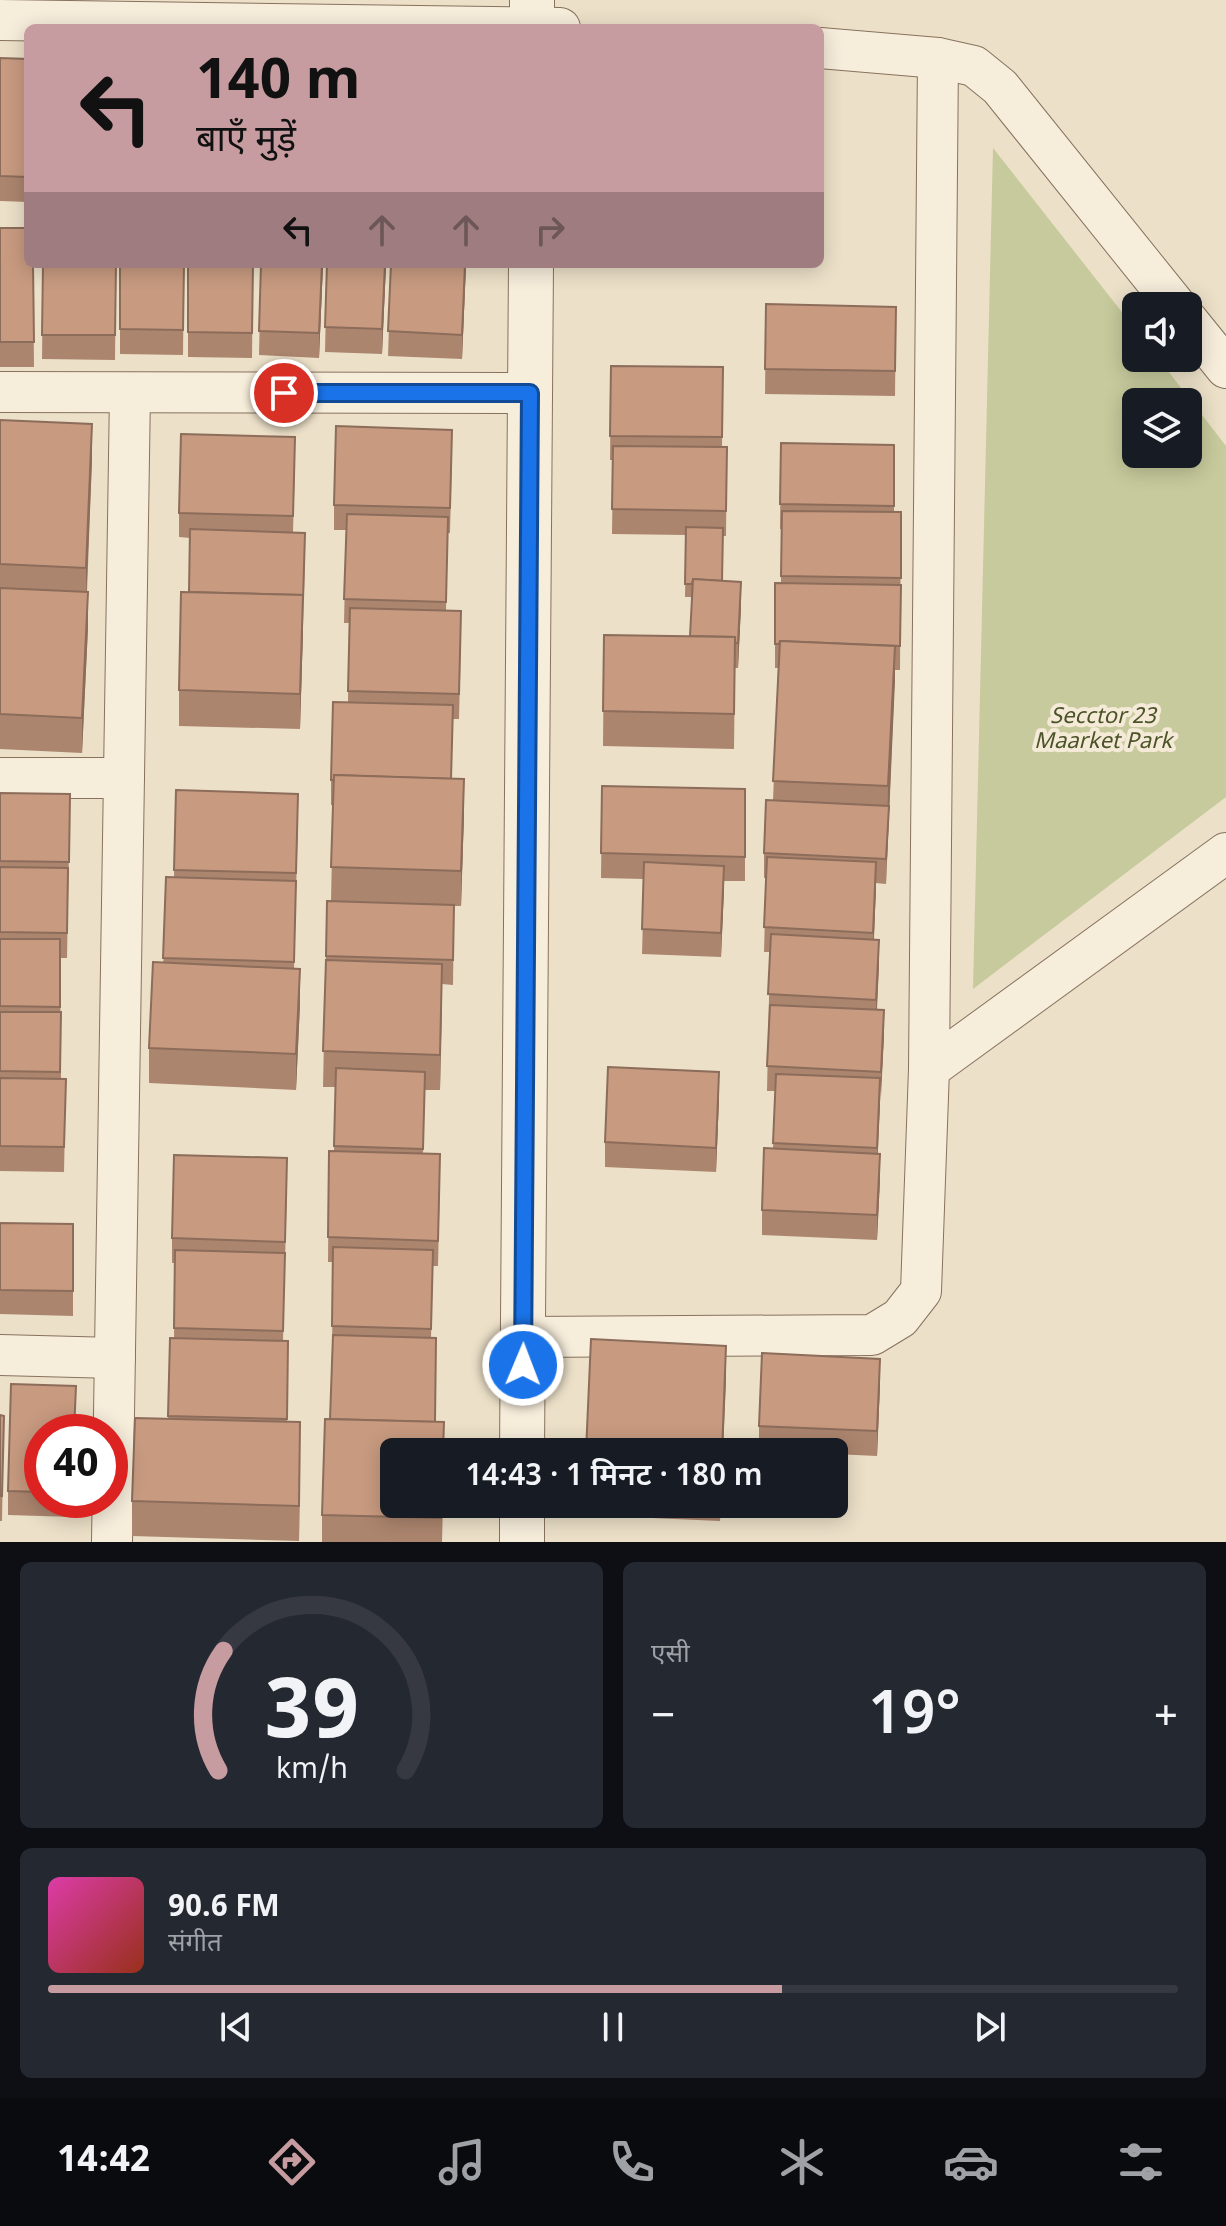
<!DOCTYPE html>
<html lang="hi">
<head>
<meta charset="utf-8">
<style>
  :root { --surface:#171b24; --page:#242831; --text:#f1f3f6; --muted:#9ea1a6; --line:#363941; --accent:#c79ca0 }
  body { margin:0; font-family:Georgia,"Noto Sans Devanagari",serif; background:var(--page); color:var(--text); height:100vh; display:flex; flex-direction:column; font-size:30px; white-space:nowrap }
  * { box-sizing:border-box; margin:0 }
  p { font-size:26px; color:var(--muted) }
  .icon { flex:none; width:44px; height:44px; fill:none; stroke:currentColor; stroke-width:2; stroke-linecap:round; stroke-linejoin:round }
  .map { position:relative; height:1542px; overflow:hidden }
  .side { display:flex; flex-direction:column; gap:20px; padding:20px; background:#0d0f14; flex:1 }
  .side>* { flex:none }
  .hud { position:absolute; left:24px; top:24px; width:800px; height:244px; border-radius:12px; box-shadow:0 4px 20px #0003; background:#c79ca0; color:#111; overflow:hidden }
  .fabs { position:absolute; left:1122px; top:292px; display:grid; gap:16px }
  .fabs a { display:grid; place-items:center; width:80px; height:80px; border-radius:12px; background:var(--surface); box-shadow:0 4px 20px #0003; font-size:40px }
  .speed { position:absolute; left:24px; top:1414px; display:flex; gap:16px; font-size:40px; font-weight:700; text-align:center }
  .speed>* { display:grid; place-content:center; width:104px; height:104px; border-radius:50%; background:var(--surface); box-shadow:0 4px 20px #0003; line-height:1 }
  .speed .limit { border:12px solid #d22; background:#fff; color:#111 }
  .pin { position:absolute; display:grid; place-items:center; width:68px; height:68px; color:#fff; margin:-34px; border:4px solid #fff; border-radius:50%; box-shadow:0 2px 8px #0007 }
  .me { position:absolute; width:88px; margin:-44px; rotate:1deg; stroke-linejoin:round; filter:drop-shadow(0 0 6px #0008) }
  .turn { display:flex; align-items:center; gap:28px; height:168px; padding:0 40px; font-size:36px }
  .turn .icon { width:104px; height:104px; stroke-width:2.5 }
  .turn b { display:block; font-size:56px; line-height:68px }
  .lanes { display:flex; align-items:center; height:76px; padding:0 40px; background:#0003; justify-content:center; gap:40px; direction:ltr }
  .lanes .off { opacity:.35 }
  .big { font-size:60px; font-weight:600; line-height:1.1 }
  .side .widget { flex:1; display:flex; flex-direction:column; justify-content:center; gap:12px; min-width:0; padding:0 28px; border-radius:12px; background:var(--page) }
  .side .dial { align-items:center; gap:0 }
  .dial svg { height:208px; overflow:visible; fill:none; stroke:var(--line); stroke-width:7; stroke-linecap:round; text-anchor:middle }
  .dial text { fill:var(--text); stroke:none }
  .song { display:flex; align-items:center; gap:24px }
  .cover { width:96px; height:96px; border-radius:12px; background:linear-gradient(135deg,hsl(320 70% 55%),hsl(10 70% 35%)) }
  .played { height:8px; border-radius:4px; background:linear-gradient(90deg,var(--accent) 65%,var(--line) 65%) }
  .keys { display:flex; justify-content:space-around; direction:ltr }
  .heat { display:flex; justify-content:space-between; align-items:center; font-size:44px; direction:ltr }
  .side .tiles { flex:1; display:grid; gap:20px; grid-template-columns:1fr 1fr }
  .widget:last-child { grid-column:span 2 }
  .trip { position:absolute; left:380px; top:1438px; width:468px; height:80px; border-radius:12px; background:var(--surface); box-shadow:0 4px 20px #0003; font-weight:600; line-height:80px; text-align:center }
  .tab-bar { display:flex; height:128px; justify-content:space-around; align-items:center; background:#090b0e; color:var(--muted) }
  .tab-bar .icon { width:56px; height:56px }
  .tab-bar .active { color:var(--accent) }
  .tab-bar b { font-size:36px; color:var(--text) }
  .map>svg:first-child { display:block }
</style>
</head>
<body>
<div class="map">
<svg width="1226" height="1542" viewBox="0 0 1226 1542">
  <rect width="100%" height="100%" fill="#ece0c8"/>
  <path fill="#c7ca9c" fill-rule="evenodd" d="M993 148 1136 330V358H1158L1226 446V797L973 989ZM1136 402H1188V454H1136Z"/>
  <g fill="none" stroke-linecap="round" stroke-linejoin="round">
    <defs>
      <g id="minor">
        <polyline points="0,20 560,28"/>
        <polyline points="820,48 938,58 974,66 1000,87 1176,306"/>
        <polyline points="1188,321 1226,368"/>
        <polyline points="0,392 530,393"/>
        <polyline points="0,778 124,778"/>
        <polyline points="929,1069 1226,853"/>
        <polyline points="524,1337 872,1335 900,1318 921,1291 929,1069 938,58"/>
        <polyline points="0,1355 115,1358"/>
        <polyline points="112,1542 130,393"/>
      </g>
      <g id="tertiary">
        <polyline points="532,28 532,0"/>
        <polyline points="522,1452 531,264"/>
        <polyline points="522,1542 522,1504"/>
      </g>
    </defs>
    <use href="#minor" stroke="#87725e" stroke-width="42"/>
    <use href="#tertiary" stroke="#87725e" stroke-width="46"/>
    <use href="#minor" stroke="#f7eddb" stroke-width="40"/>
    <use href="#tertiary" stroke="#f7eddb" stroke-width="44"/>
  </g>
  <g fill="#ac856e">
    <polygon points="0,58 28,59 28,202 0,201"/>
    <polygon points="0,228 33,264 34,367 0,367"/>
    <polygon points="43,264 116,264 115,360 42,359"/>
    <polygon points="120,264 184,264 183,355 120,354"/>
    <polygon points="188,264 253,264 252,358 188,357"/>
    <polygon points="261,264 323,264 319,358 259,355"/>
    <polygon points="327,264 386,264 382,354 325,352"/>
    <polygon points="391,264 466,264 462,359 388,356"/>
    <polygon points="766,304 896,307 895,396 765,394"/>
    <polygon points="611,366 723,367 722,447 727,447 726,536 723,536 722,581 741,606 738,668 735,668 734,749 603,746 604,635 690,636 692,597 685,597 686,535 612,534 613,460 610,460"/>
    <polygon points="0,420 92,459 87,592 88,627 82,753 0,749"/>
    <polygon points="781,443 894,445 894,512 901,512 900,670 895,670 886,884 876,883 874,939 879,964 877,1010 884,1035 877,1154 880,1179 877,1240 762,1235 762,1210 773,1149 775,1091 767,1091 770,952 764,952 766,878 764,878 764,853 773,801 778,668 775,668 775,583 781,583 781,529 780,529"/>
    <polygon points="452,454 450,533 448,533 446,610 461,636 459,719 453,719 451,779 464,814 461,906 454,906 453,985 442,984 440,1090 425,1090 423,1153 440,1178 438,1266 433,1266 431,1338 435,1422 444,1452 394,1504 443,1504 442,1542 322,1542 322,1515 330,1419 332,1351 333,1262 328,1262 329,1151 334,1151 336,1087 323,1087 327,901 331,901 333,805 331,805 331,780 348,702 349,623 344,623 346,530 334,530 334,505"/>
    <polygon points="295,462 293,532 305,557 300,729 179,726 179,690 189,592 190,538 179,537 179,513"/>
    <polygon points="602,786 745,789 745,881 724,881 721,957 642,954 644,879 601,878"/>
    <polygon points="176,790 298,819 294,969 300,1004 296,1090 149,1083 149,1048 163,963 174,878"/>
    <polygon points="0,793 70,794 67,958 60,958 61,1079 66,1079 64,1172 0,1171"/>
    <polygon points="719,1097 716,1172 605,1167 605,1142"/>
    <polygon points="287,1183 283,1341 287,1422 300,1458 299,1541 132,1536 132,1501 168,1419 170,1338 174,1338 175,1263 172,1263 172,1238"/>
    <polygon points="0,1223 73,1224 73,1316 0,1314"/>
    <polygon points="880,1384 877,1456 834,1454 834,1452 759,1451 759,1426"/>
    <polygon points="0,1415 4,1416 2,1521 0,1521"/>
    <polygon points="42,1432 42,1500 73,1500 73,1517 8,1515 8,1491"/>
    <polygon points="584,1504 721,1504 720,1521 584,1515"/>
  </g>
  <g fill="#8c6c5a">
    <polygon points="322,264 323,264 319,358 319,333"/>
    <polygon points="385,264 386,264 382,354 382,329"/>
    <polygon points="465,264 466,264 462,359 462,335"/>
    <polygon points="92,424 92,459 86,603 86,568"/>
    <polygon points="741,582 741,606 738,668 738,643"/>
    <polygon points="88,592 88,627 82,753 82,718"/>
    <polygon points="303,595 303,631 300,729 300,694"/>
    <polygon points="895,646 895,681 886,884 888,786"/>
    <polygon points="464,779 464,814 461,906 461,871"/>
    <polygon points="876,862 876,887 873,957 873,933"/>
    <polygon points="724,866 724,890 721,957 721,933"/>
    <polygon points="879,940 879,964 876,1024 876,1000"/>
    <polygon points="442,964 442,999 440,1090 440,1055"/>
    <polygon points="300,969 300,1004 296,1090 296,1054"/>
    <polygon points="884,1010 884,1035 881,1096 881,1072"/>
    <polygon points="719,1072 719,1097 716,1172 716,1148"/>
    <polygon points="880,1078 880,1103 877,1173 877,1148"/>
    <polygon points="880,1154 880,1179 877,1240 877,1215"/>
    <polygon points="726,1346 726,1381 723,1452 722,1452"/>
    <polygon points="880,1359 880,1384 877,1456 877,1431"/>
    <polygon points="300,1422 300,1458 299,1541 299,1506"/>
  </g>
  <g fill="#c89b80" stroke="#8c6c5a" stroke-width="2">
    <polygon points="0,58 28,59 28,177 0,176"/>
    <polygon points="0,228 28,228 28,264 33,264 34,342 0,342"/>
    <polygon points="43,264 116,264 115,335 42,335"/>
    <polygon points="120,264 184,264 183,330 120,329"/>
    <polygon points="188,264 253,264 252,333 188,332"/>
    <polygon points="261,264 322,264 319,333 259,331"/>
    <polygon points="327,264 385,264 382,329 325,327"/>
    <polygon points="391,264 465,264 462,335 388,331"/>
    <polygon points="766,304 896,307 895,371 765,369"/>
    <polygon points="611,366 723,367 722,437 610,436"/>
    <polygon points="0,420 92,424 86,568 0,564"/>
    <polygon points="336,426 452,430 450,508 334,505"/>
    <polygon points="181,434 295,437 293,516 179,513"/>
    <polygon points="781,443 894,445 894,506 780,504"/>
    <polygon points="613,446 727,447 726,511 612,509"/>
    <polygon points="782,511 901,512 901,578 781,576"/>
    <polygon points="347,514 448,517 446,602 344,599"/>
    <polygon points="686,527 723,528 722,581 693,579 692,584 685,584"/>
    <polygon points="190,529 305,533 303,600 303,595 189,592"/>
    <polygon points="693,579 741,582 738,643 735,643 735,637 690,636"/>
    <polygon points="775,583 901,585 900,646 780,641 779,644 775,644"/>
    <polygon points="0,588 88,592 82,718 0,714"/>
    <polygon points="181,592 303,595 300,694 179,690"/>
    <polygon points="350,608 461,611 459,694 348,691"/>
    <polygon points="604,635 735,637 734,714 603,711"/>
    <polygon points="780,641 895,646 888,786 773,781"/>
    <polygon points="333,702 453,705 451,779 334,775 334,780 331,780"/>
    <polygon points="334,775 464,779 461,871 331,867"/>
    <polygon points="602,786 745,789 745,857 601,853"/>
    <polygon points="176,790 298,794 296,873 174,870"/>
    <polygon points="0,793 70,794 69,862 0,861"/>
    <polygon points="766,800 889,806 886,859 764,853"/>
    <polygon points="767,857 876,862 873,933 764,927"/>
    <polygon points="644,862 724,866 721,933 642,929"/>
    <polygon points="0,867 68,868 67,933 0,932"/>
    <polygon points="166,877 296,881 294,962 163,958"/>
    <polygon points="327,901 454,905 453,960 326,956"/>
    <polygon points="771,934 879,940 876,1000 768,994"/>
    <polygon points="0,939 60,939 60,1007 0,1006"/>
    <polygon points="326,960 442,964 440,1055 323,1051"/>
    <polygon points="153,962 300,969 296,1054 149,1048"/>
    <polygon points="770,1005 884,1010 881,1072 767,1066"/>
    <polygon points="0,1012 61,1012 60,1072 0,1071"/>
    <polygon points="608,1067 719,1072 716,1148 605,1142"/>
    <polygon points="336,1068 425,1072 423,1149 334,1146"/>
    <polygon points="776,1074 880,1078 877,1148 773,1143"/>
    <polygon points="0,1078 66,1079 64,1147 0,1146"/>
    <polygon points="764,1148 880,1154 877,1215 762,1210"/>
    <polygon points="329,1151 440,1154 438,1241 328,1237"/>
    <polygon points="174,1155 287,1158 285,1242 172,1238"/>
    <polygon points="0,1223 73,1224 73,1291 0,1290"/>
    <polygon points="333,1247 433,1250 431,1329 332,1326"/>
    <polygon points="175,1250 285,1253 283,1331 174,1328"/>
    <polygon points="333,1335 436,1338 435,1422 330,1419"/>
    <polygon points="170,1338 288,1341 287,1419 168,1416"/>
    <polygon points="591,1339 726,1346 722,1452 586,1452"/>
    <polygon points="762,1353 880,1359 877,1431 759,1426"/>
    <polygon points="11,1384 76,1386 74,1432 42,1432 42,1492 8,1491"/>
    <polygon points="0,1415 4,1416 2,1496 0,1496"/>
    <polygon points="135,1418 300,1422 299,1506 132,1501"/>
    <polygon points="325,1419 444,1422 443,1452 394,1452 394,1504 442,1504 441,1518 322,1515"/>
  </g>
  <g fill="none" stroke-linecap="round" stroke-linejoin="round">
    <defs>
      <polyline id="route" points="284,393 530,393 523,1365"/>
    </defs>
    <use href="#route" stroke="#114b97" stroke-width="20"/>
    <use href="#route" stroke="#1a73e8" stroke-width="14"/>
  </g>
  <g text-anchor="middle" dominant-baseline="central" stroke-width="8" stroke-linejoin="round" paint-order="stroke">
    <g font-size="22" font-style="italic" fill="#4b5428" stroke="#f4ead7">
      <text x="1103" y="717">Secctor 23<tspan x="1103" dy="25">Maarket Park</tspan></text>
    </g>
  </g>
</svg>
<div class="fabs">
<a><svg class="icon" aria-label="sound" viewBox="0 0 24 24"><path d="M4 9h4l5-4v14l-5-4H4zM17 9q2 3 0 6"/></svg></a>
<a><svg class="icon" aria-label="layers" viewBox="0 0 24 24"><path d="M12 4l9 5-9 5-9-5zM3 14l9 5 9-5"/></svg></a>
</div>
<div class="speed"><div class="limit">40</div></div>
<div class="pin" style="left:284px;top:393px;background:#d93025"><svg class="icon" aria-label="arrive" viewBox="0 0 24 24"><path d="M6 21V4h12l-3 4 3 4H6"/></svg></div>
<svg class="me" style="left:523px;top:1365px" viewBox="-20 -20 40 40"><circle r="17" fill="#1a73e8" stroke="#fff" stroke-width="3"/><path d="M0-11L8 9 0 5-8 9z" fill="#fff"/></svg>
<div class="trip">14:43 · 1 मिनट · 180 m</div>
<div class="hud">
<div class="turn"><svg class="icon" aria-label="left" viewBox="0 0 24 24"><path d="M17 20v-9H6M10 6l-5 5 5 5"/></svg><div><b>140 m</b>बाएँ मुड़ें</div></div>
<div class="lanes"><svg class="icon" aria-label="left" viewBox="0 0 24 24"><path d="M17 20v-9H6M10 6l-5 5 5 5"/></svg><svg class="icon off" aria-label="ahead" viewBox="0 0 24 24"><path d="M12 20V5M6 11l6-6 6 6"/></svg><svg class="icon off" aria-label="ahead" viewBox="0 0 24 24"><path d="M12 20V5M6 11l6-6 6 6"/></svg><svg class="icon off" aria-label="right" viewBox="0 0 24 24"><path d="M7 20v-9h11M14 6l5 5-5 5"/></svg></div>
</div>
</div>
<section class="side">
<div class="tiles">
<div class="widget dial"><svg viewBox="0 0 100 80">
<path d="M14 69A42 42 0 1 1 86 69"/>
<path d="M14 69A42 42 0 0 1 16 23" stroke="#c79ca0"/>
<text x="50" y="56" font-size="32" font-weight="700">39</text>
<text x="50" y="72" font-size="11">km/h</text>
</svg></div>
<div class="widget"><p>एसी</p>
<div class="heat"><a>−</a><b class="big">19°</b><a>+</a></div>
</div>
<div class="widget">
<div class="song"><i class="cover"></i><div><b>90.6 FM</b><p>संगीत</p></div></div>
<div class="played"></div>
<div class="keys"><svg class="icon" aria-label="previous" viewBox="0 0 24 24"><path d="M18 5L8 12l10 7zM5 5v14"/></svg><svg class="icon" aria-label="pause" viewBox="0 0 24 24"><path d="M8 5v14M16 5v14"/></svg><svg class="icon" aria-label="next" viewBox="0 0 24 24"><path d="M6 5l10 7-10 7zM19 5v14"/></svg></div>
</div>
</div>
</section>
<nav class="tab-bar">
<b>14:42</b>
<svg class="icon active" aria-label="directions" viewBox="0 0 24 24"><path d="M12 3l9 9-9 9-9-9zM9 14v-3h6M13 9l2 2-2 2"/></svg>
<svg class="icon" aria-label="music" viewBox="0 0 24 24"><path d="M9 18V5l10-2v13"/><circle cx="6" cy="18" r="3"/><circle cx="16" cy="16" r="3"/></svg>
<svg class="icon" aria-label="phone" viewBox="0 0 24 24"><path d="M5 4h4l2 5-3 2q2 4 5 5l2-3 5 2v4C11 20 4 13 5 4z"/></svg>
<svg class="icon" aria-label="climate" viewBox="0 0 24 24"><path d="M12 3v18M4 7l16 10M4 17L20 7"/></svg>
<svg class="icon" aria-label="car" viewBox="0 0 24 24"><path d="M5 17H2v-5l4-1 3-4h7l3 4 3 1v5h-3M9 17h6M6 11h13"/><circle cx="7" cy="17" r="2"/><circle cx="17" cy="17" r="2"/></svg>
<svg class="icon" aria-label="filters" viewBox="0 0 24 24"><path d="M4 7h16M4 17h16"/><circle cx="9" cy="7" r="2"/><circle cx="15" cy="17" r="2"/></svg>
</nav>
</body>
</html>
